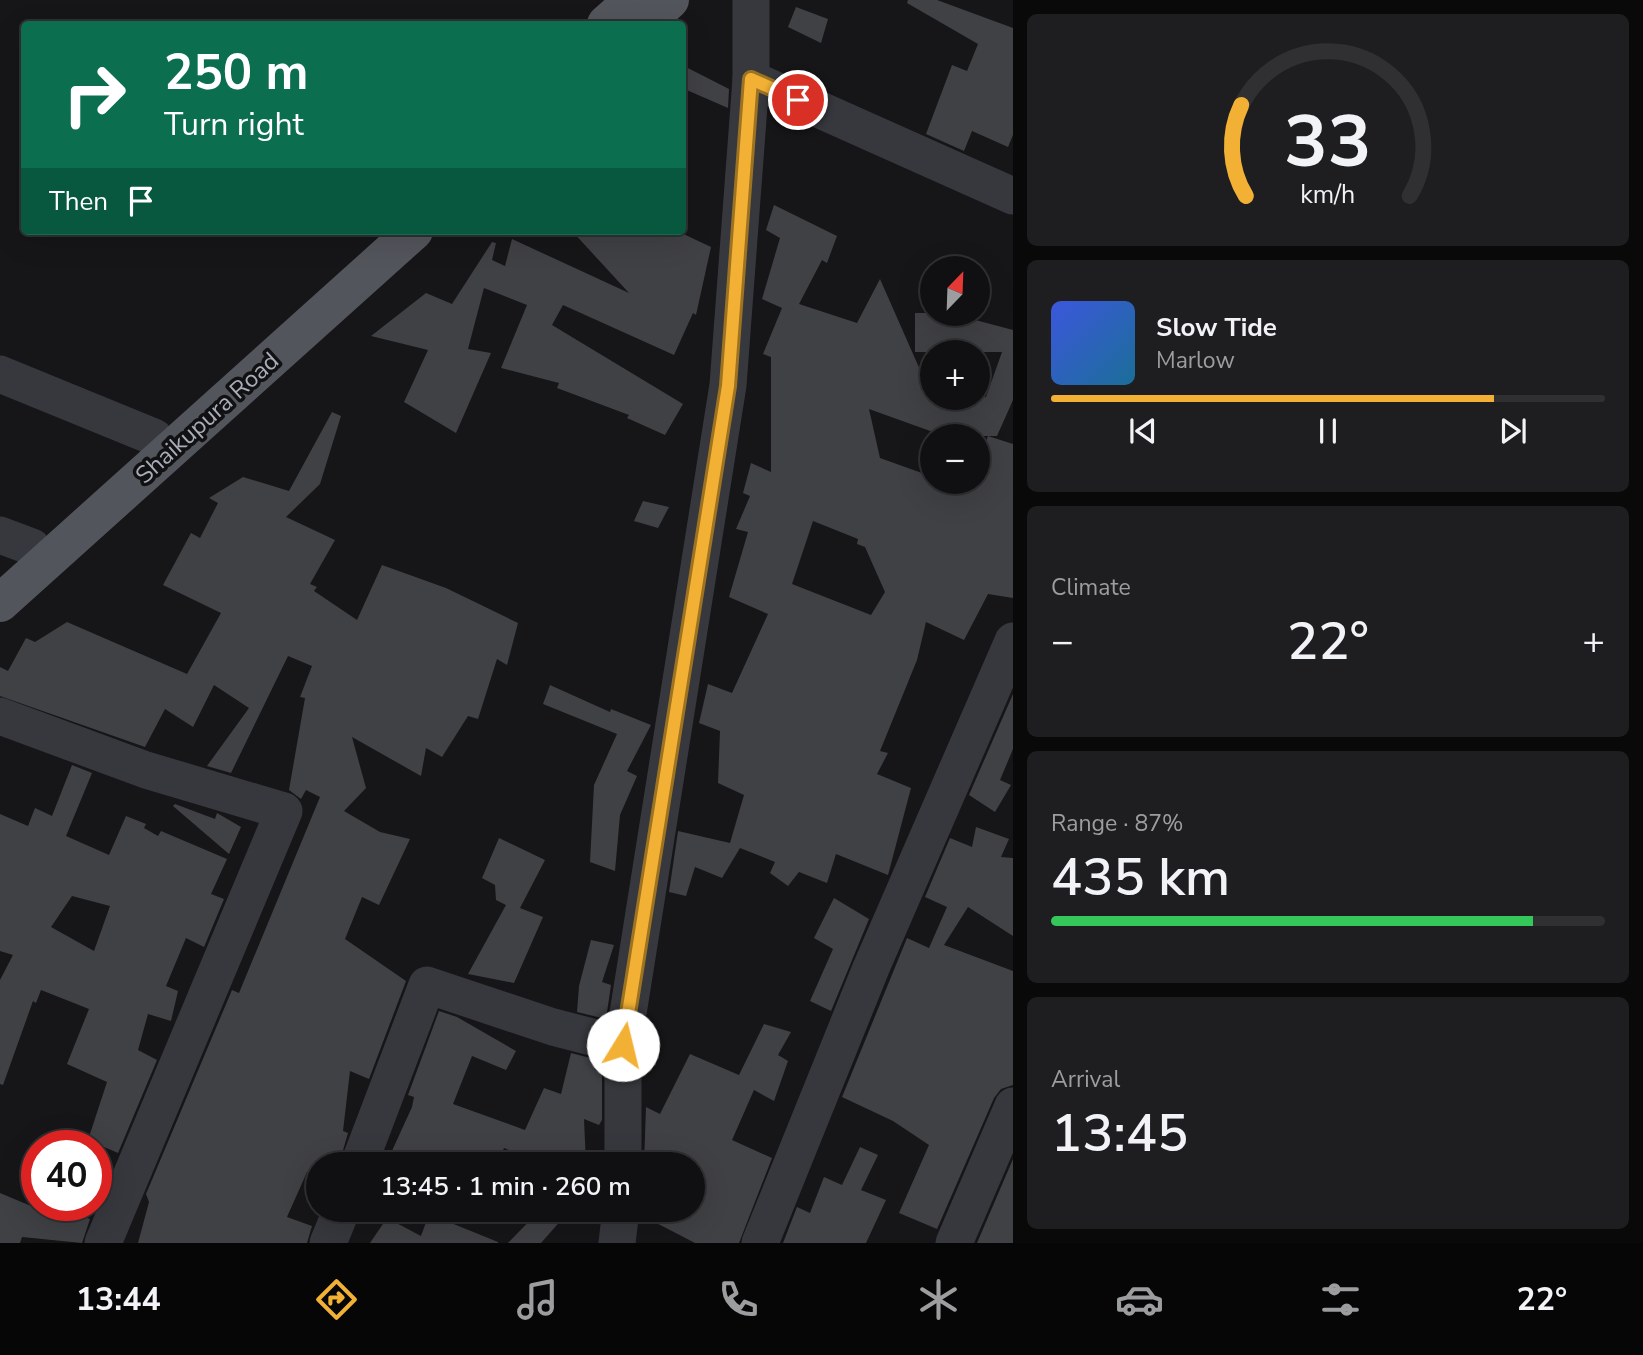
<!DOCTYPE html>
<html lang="en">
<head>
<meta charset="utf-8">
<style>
  :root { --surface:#101012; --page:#1e1e20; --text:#f1f3f6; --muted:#9c9d9f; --line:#303032; --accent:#f2b134 }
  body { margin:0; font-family:"Nunito Sans",sans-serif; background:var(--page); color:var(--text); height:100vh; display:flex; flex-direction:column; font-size:26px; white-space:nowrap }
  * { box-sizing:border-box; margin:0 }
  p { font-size:23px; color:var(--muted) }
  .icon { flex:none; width:38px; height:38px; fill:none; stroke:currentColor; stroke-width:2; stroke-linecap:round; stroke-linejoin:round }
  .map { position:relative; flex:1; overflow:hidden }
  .side { display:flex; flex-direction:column; gap:14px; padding:14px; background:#09090a; width:630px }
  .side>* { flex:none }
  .guide { position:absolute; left:21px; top:21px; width:665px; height:214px; border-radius:7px; box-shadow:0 7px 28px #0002,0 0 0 2px var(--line); background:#0b6e4f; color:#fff; overflow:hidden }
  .needle { width:46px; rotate:23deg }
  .fabs { position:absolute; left:920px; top:256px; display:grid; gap:14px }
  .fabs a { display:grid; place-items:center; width:70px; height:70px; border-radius:50%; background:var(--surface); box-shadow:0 7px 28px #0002,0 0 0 2px var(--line); font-size:35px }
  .speed { position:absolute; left:21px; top:1130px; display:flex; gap:14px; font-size:35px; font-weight:700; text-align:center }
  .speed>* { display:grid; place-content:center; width:91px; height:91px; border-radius:50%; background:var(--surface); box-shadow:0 7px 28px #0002,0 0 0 2px var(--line); line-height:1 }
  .speed .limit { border:10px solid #d22; background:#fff; color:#111 }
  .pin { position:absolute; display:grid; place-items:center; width:60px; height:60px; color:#fff; margin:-30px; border:4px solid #fff; border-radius:50%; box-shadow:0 2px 7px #0007 }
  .me { position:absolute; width:77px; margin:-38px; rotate:9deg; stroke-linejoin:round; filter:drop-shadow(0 0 5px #0008) }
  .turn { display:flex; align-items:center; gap:24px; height:147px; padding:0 28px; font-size:32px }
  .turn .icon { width:91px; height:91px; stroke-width:2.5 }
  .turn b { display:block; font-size:49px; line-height:60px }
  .then { display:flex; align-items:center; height:66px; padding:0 28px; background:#0003; gap:14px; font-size:26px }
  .big { font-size:52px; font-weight:600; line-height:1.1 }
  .side .card { flex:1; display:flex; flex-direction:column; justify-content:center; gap:10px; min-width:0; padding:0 24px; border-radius:10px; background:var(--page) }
  .side .dial { align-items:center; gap:0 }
  .dial svg { height:182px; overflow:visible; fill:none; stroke:var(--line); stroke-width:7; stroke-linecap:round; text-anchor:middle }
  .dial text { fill:var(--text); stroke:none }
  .song { display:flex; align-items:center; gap:21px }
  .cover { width:84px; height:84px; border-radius:10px; background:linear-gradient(135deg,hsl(230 70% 55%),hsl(200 70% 35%)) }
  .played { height:7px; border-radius:4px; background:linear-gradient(90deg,var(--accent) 80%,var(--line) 80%) }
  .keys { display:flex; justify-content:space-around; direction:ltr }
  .heat { display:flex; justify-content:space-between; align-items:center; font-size:38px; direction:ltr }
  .charge { height:10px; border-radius:5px; background:linear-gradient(90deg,#34c759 87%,var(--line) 0) }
  .trip { position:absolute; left:306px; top:1152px; width:399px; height:70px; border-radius:35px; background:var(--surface); box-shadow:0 7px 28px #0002,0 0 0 2px var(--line); font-weight:600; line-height:70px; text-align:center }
  .tab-bar { display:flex; height:112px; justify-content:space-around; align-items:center; background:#060607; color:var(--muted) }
  .tab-bar .icon { width:49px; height:49px }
  .tab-bar .active { color:var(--accent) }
  .tab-bar b { font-size:32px; color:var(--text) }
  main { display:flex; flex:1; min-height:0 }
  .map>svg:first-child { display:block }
</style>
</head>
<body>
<main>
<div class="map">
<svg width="1013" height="1243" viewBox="0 0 1013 1243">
  <rect width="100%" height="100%" fill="#161618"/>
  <g fill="#404145" fill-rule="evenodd">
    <polygon points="908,0 937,0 1013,28 1013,135 1008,147 972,131 964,151 926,134 952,65 967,71 978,44 907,3"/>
    <polygon points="796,7 828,19 821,43 788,27"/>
    <polygon points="682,65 729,89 728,108 682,88"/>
    <path d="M774 205 837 236 827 263 822 260 799 304 857 323 880 279 932 397H986L1002 352H915V313H949L1013 330V400L997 436H988L1013 444V598L988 594 964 640 926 622 917 660 880 751 888 753 877 774 911 788 888 875 836 854 827 883 799 872 788 886 770 873 775 862 740 848 722 878 695 867 686 896 669 892 678 831 730 843 744 795 718 783 720 731 699 723 708 684 732 693 768 614 729 597 748 532 736 529 750 496 743 493 751 463 771 472V357L763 354 782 308 762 299 780 238 766 230ZM869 409 944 436H988L978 461V481H933V477L880 458ZM813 521 858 539 857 544 865 547 885 592 871 615 792 584Z"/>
    <polygon points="572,231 677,231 711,247 696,315 693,313 674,355 563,305 552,325 683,404 665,435 627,418 629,415 557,388 559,383 501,368 527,305 484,288 468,349 491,353 456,433 404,402 428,350 371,336 426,293 452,304 492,242 496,243 492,260 505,266 512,239 629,293"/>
    <polygon points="332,412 341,416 320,484 286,517 335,540 310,584 317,587 314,591 357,620 382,565 446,588 518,623 507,665 497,659 478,719 468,716 442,757 426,748 421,776 352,737 366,788 344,811 380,832 410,839 379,905 362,897 345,939 406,981 369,1079 350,1071 343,1131 348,1133 339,1164 318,1164 318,1177 307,1172 287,1217 312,1226 307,1243 138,1243 149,1202 146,1194 232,990 239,993 320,797 306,790 301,799 289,790 305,698 300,697 312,666 288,656 231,773 207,766 249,708 214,685 193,727 165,709 145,747 0,696 0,667 8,671 26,638 35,642 67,622 187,674 221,613 163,585 191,533 200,538 218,503 209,498 243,477 289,491"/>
    <polygon points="643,501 669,507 658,528 634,521"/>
    <polygon points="550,685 610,712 611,709 651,725 627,771 637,776 620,815 615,871 590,862 594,785 617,734 543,704"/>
    <polygon points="1013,694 1013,749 1000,780 1011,785 995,812 969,795"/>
    <path d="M72 765 92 773 66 836 109 855 126 816 146 824 144 828 158 836 161 831 227 859 211 894 224 899 204 947 186 938 166 986 178 991 171 1021 148 1014 138 1050 157 1060 118 1153 88 1140 107 1082 67 1064 89 1009 41 990 36 1003 33 1001 3 1085 0 1084V980L13 955 0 951V814L28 826 35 808 52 816ZM72 896 110 906 94 951 51 927Z"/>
    <polygon points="175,804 215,819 217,813 241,827 229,854 173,806"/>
    <polygon points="976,827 1009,839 1001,857 1013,858 1013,936 968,907 944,945 1013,971 1013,1085 1001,1089 994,1098 937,1229 899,1213 929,1145 893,1121 842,1097 907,938 929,948 947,907 925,897 950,838 972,847"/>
    <polygon points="499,838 545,860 520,908 543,917 514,983 468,974 506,905 496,900 495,885 482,878"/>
    <polygon points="834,898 869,919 831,1011 810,1001 833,949 814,938"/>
    <polygon points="591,940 614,945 602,982 611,985 606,1019 577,1012 579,986"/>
    <polygon points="439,1011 457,1017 516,1051 506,1070 472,1056 453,1104 525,1130 544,1088 561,1094 571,1053 602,1061 602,1120 599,1125 584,1119 586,1164 542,1164 504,1148 497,1164 386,1164 412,1107 414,1097 408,1095"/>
    <polygon points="764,1024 791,1032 778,1055 788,1061 774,1101 754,1090 732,1140 772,1158 739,1243 695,1243 641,1215 642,1209 693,1209 693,1164 644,1164 646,1107 660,1114 690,1054 739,1075"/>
    <polygon points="860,1147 878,1155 861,1190 886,1200 866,1243 783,1243 797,1207 810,1213 824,1177 842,1185"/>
    <polygon points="1013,1159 1013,1243 977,1243"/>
    <polygon points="0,1193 31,1206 65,1206 64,1210 90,1219 82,1243 22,1237 20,1243 0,1243"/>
    <polygon points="541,1209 571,1209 541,1243 508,1243"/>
    <polygon points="429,1214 498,1242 498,1243 370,1243 387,1218 421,1236"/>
  </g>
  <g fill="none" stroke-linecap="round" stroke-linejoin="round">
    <g stroke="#37383d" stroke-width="37">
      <polyline points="751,79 1013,196"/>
      <polyline points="0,374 154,437"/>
      <polyline points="0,535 32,547"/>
      <polyline points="0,716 146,770 284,811 103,1243"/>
      <polyline points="359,1164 427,985 553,1027 623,1045"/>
      <polyline points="623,1164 623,1045 728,385 751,79 751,0"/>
      <polyline points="328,1243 342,1209"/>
      <polyline points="617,1243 621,1209"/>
      <polyline points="760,1243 871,968 1013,641"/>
      <polyline points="954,1243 1013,1106"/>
    </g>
    <g stroke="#53555c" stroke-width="38">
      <polyline points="606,24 633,0"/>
      <polyline points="643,24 670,0"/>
      <polyline points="0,603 414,231"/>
    </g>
  </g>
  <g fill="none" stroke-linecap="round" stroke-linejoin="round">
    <defs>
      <polyline id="route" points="623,1045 728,386 751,79 798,100"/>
    </defs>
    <use href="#route" stroke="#9d7322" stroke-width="18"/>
    <use href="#route" stroke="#f2b134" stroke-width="12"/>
  </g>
  <g text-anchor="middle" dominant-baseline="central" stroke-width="7" stroke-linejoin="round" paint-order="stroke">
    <g font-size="24" fill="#a8adb8" stroke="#111113">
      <text transform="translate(207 418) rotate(-42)">Shaikupura Road</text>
    </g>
  </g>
</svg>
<div class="fabs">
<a><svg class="needle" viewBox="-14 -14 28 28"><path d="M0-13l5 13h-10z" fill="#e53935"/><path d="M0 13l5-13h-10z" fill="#9c9d9f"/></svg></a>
<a>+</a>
<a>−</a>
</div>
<div class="speed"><div class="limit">40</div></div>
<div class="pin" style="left:798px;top:100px;background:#d93025"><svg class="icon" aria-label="arrive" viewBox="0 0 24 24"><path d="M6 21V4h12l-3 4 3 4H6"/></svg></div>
<svg class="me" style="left:623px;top:1045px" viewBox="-20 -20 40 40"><circle r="19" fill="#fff"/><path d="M0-13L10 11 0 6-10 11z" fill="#f2b134"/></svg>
<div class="trip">13:45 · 1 min · 260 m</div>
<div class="guide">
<div class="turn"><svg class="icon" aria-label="right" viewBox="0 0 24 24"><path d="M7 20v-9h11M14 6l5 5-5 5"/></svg><div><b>250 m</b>Turn right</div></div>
<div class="then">Then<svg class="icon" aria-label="arrive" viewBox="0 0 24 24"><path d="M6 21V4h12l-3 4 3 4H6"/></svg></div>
</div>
</div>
<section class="side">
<div class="card dial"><svg viewBox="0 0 100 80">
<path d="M14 69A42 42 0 1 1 86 69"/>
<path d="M14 69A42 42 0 0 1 12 29" stroke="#f2b134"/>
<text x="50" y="56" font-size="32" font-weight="700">33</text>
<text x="50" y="72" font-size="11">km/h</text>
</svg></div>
<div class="card">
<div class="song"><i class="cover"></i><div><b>Slow Tide</b><p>Marlow</p></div></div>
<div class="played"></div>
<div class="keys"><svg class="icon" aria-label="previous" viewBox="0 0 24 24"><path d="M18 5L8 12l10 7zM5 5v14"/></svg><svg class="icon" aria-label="pause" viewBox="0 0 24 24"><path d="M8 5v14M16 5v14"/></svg><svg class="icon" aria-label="next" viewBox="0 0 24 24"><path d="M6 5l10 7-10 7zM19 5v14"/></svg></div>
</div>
<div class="card"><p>Climate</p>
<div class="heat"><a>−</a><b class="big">22°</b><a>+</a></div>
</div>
<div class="card"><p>Range · 87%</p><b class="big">435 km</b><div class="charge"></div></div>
<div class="card"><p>Arrival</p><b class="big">13:45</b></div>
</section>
</main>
<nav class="tab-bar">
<b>13:44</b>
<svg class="icon active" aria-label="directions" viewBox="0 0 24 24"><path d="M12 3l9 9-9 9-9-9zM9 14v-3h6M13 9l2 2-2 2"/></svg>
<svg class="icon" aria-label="music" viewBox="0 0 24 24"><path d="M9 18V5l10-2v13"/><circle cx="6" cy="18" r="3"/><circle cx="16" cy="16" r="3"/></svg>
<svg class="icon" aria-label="phone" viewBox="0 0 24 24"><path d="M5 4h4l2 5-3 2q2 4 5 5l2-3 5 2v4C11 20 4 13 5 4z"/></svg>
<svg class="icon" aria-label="climate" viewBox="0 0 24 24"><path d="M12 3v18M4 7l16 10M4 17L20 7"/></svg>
<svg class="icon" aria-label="car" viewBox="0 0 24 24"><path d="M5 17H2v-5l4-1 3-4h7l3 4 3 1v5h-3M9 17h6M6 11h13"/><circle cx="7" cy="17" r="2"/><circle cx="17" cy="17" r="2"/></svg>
<svg class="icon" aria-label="filters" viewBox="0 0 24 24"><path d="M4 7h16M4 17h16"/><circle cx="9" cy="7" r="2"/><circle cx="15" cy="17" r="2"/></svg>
<b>22°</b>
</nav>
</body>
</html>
